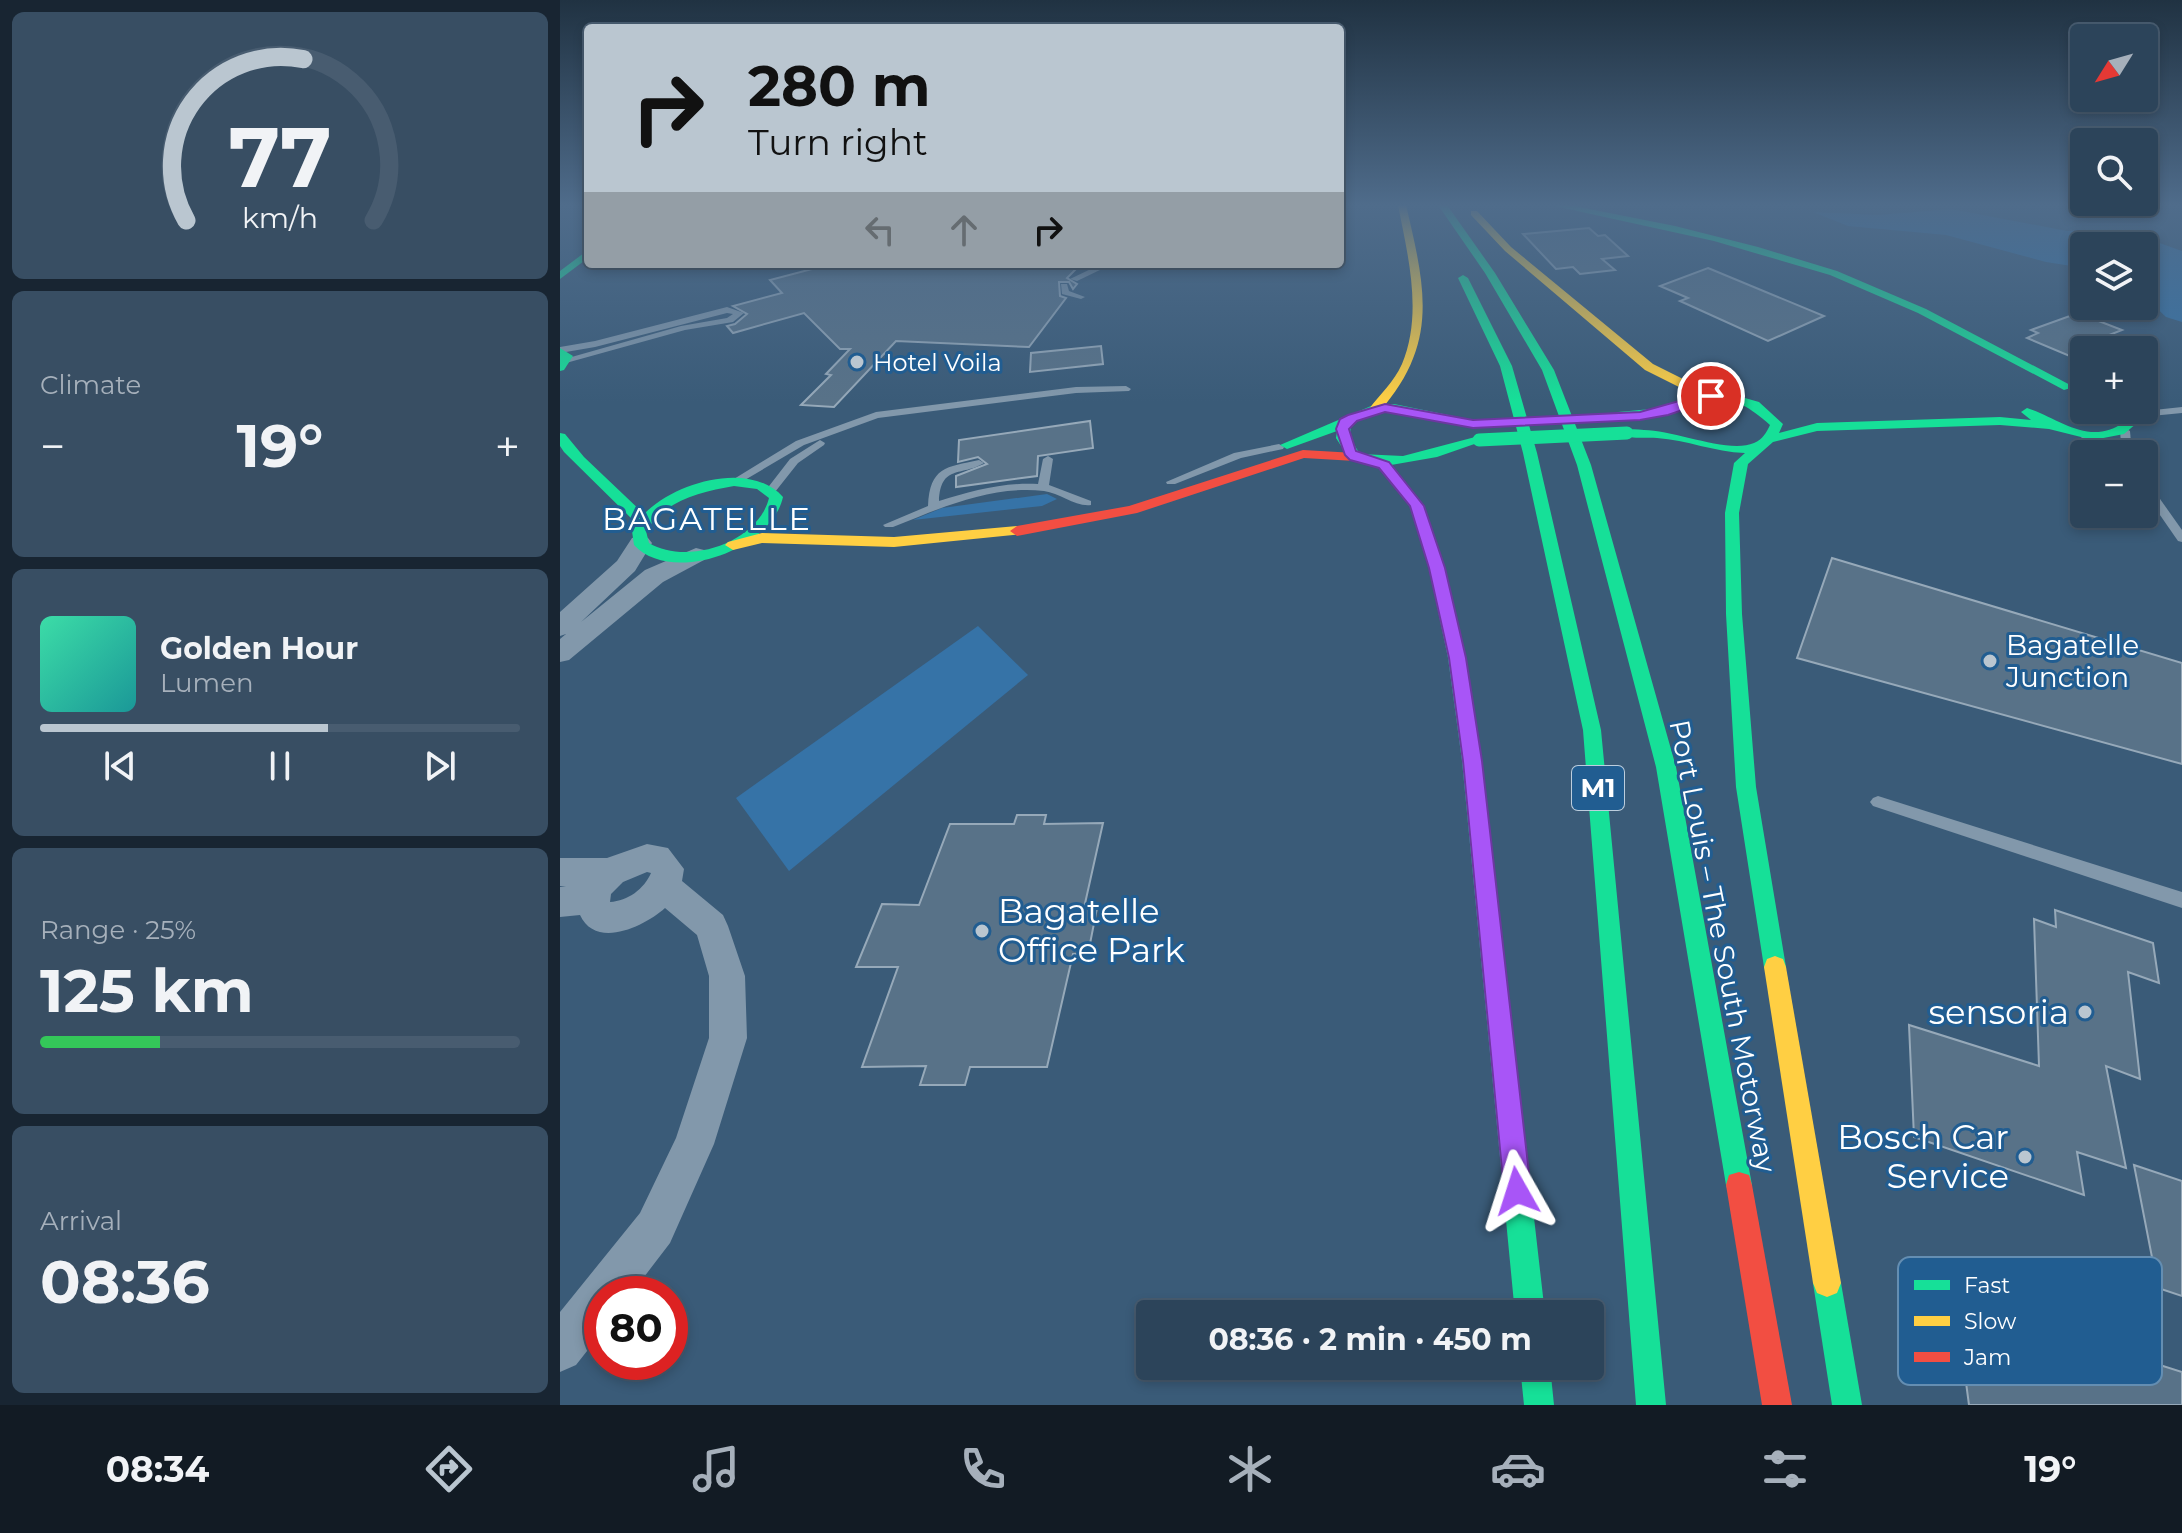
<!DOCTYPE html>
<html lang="en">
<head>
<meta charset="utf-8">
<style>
  :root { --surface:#2c445a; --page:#384e63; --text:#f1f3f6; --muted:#a6b0bb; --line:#485c70; --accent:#bac6d0 }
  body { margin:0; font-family:Montserrat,sans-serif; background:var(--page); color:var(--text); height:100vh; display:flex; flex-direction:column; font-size:30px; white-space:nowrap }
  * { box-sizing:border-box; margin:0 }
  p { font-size:26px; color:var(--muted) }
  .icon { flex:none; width:44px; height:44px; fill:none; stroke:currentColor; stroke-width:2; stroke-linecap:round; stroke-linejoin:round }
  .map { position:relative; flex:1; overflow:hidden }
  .sheet { display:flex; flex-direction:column; gap:12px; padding:12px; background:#182532; width:560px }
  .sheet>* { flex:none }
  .top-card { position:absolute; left:24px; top:24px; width:760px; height:244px; border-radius:8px; box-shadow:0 4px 12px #0003,0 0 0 2px var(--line); background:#bac6d0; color:#111; overflow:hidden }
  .needle { width:52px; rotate:233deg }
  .buttons { position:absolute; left:1510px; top:24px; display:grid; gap:16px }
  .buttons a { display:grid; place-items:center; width:88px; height:88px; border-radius:8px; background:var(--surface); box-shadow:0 4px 12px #0003,0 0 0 2px var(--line); font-size:40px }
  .speed { position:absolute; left:24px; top:1276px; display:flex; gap:16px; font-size:40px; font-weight:700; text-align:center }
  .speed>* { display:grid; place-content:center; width:104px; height:104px; border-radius:50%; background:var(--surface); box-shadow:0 4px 12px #0003,0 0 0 2px var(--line); line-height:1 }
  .speed .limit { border:12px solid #d22; background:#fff; color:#111 }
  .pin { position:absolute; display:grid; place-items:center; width:68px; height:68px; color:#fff; margin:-34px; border:4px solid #fff; border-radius:50%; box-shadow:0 2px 8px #0007 }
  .me { position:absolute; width:88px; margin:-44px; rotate:354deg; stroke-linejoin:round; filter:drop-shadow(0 0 6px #0008) }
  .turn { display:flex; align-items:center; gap:28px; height:168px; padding:0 32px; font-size:36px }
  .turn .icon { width:104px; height:104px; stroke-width:2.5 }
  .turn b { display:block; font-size:56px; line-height:68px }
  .lanes { display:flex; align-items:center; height:76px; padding:0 32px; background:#0003; justify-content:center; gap:40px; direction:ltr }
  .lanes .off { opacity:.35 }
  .big { font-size:60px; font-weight:700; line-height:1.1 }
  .sheet .tile { flex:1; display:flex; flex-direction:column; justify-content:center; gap:12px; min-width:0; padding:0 28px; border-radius:12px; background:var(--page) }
  .sheet .dial { align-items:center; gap:0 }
  .dial svg { height:208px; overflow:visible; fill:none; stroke:var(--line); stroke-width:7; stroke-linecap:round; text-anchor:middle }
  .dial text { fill:var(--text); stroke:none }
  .song { display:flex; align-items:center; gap:24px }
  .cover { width:96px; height:96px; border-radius:12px; background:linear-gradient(135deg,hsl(160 70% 55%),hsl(180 70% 35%)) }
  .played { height:8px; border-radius:4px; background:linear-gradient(90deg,var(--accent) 60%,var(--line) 60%) }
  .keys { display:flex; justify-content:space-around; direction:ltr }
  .heat { display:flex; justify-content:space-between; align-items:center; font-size:44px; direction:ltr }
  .charge { height:12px; border-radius:6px; background:linear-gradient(90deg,#34c759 25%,var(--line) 0) }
  .trip { position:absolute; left:576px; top:1300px; width:468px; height:80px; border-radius:8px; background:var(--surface); box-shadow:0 4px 12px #0003,0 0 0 2px var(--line); font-weight:700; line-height:80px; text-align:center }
  .tabs { display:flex; height:128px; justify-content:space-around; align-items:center; background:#121b24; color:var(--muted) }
  .tabs .icon { width:56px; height:56px }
  .tabs .current { color:var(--accent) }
  .tabs b { font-size:36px; color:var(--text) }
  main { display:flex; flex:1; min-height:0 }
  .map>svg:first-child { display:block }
</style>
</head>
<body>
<main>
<section class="sheet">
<div class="tile dial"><svg viewBox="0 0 100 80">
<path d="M14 69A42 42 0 1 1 86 69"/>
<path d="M14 69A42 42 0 0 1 59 7" stroke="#bac6d0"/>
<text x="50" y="56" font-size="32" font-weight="700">77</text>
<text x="50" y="72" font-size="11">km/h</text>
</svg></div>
<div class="tile"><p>Climate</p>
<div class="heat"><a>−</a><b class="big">19°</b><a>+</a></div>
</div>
<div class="tile">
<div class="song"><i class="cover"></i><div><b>Golden Hour</b><p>Lumen</p></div></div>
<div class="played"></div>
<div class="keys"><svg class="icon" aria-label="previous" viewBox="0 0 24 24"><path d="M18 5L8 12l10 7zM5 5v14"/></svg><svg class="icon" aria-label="pause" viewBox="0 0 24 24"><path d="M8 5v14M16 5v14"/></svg><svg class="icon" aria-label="next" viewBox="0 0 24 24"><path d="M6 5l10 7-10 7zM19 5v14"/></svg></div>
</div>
<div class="tile"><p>Range · 25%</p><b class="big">125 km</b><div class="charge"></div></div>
<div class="tile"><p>Arrival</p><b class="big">08:36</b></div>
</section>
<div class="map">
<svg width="1622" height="1405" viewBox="0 0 1622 1405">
  <rect width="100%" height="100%" fill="#3a5b78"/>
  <g fill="#3673a7">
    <polygon points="1391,209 1507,231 1566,231 1622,251 1622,322 1606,317 1584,296 1584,246 1524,246 1524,268 1486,262 1386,235 1288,226 1253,212 1318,215"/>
    <polygon points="487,494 497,499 482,506 353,520 382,508"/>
    <polygon points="418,626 468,675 229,871 176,798"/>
  </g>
  <g fill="#587288" stroke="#96a9b9" stroke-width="2">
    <polygon points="1029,228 1038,236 1045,235 1068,256 1042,259 1055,270 1020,274 1013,267 996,269 963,234"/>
    <polygon points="271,264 521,264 507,278 517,284 513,289 509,282 499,282 500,296 506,298 469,347 336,341 274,407 241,405 271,375 266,374 290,349 280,349 244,313 173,333 167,326 175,324 187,314 173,306 222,293 210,280"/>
    <polygon points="1148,268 1264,316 1208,341 1120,301 1128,298 1100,286"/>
    <polygon points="1518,313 1562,330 1524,345 1524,362 1467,338 1478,333 1471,330"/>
    <polygon points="541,346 543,364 470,372 471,353"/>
    <polygon points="530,421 533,448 478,456 477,476 396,487 396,476 427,464 418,457 398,462 399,440"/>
    <polygon points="1272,558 1622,663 1622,764 1237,658"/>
    <polygon points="457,815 486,815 484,824 543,823 524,908 537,908 528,954 513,954 487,1067 410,1067 405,1085 360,1085 366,1066 302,1067 338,967 296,967 322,904 359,905 390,824 454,824"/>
    <polygon points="1495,910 1593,943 1599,983 1568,972 1580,1079 1546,1066 1566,1168 1517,1152 1524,1195 1354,1137 1349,1025 1479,1066 1474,919 1496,927"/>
    <polygon points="1574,1165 1622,1181 1622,1296 1598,1288"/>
    <polygon points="1395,1300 1622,1372 1622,1405 1409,1405"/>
  </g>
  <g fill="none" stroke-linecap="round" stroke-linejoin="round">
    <g fill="#8298ab" fill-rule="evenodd">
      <polygon points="212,264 220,264 215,268 211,266"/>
      <polygon points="535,267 542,269 517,281 510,279"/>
      <polygon points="501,284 507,284 509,291 525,297 521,299 502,294"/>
      <polygon points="167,307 184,313 173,322 125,330 6,363 1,360 121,326 167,318 173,314 167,313 35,347 0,353 0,347 35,341"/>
      <polygon points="566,386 571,389 569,391 516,393 318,418 244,445 178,484 170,484 169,482 236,441 316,412 516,387"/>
      <polygon points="1622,407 1622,413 1581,417 1575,425 1571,426 1566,423 1575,412"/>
      <polygon points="1565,428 1570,431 1572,454 1562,454 1560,431"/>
      <polygon points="1524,436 1556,452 1557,454 1544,454 1520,441 1519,439"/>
      <polygon points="260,440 265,443 264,445 238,463 215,492 207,492 206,490 230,459"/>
      <polygon points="719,444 724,447 723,449 681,458 615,484 607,484 606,482 674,453"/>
      <path d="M488 456 493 459 489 485 531 501V505C515 507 500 493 484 491 431 485 381 508 333 527H325L323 525 368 506C370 467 386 467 419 460L424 463C401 477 381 464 379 501 411 491 444 482 478 484L483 459Z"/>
      <polygon points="1584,481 1588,482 1622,530 1622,542 1618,541 1584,492"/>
      <polygon points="1318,796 1622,892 1622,908 1313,806 1310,802 1313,798"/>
    </g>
    <g fill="#8298ab" fill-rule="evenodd">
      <polygon points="80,536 88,538 92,543 75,571 21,622 85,570 136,548 144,550 148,555 144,560 103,582 9,660 0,662 0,639 6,634 0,636 0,612 57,561 72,538"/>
      <path d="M87 844 108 848 124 869 122 881 163 915 168 926 185 976 187 1038 154 1144 110 1243 71 1294H42V1332L16 1365 0 1372V1312L80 1213 116 1138 149 1038V976L137 935 105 908C85 926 36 950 20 915L0 917V887L6 886H0V858H47ZM87 872 91 873C84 889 68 901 50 902L51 894 63 882Z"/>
    </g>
    <g fill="#16e098" fill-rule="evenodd">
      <polygon points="878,205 887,205 935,273 994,370 1031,465 1116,767 1192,1185 1189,1195 1179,1198 1169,1195 1166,1185 1096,767 1017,465 982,370 925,273"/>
      <polygon points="990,205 1009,205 1115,226 1198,247 1277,271 1366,309 1514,387 1504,390 1358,313 1270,275 1154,241"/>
      <polygon points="28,250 28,258 0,279 0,271"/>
      <polygon points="903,275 908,278 952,366 977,453 1041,730 1106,1405 1076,1405 1023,730 963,453 940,366 898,278"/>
      <polygon points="0,348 13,356 4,370 0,371"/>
      <path d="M1164 392 1199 402 1223 424 1219 433 1257 423 1440 417 1471 420 1461 412 1467 408C1500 419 1530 447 1564 422L1556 410H1568L1577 423 1564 434 1533 440 1489 429 1440 425 1257 431 1213 442 1188 464 1179 513 1182 614 1196 787 1226 967 1223 975 1215 978 1207 975 1204 967 1176 787 1166 614 1165 513 1174 463 1185 453C1154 452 1127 440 1097 438 1085 437 1070 440 1060 433 1067 428 1075 429 1084 430 1114 430 1168 454 1194 443 1203 439 1206 433 1210 425 1166 386 1156 401 1108 415 1092 419 1074 418 1058 420L1052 416 1058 412 1102 408 1139 394Z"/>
      <polygon points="834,404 913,420 919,424 913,428 834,412 817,413 791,424 790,438 800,454 843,456 919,436 926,440 877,457 831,465 864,506 885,568 906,658 922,761 985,1314 955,1314 902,761 888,658 869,568 850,507 818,464 790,460 776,438 777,431 727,449 720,445 811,406"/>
      <path d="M0 433 5 434 24 457 84 514C115 482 190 460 223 497 212 549 112 586 74 545L72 531 76 523 4 452 0 446ZM174 486 197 489 209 498C198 543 127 566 89 543L86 531C106 500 140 492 174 486Z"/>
      <polygon points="1267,1269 1277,1273 1281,1283 1302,1405 1272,1405 1253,1283 1257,1273"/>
      <polygon points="960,1366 990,1366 994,1405 964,1405"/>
    </g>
    <g fill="#ffcf43" fill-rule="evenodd">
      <path d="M838 205H846C865 287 880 343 819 412L815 413 809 409C820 394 834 382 842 364 863 314 848 256 838 205Z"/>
      <polygon points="911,211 917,211 951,247 1093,364 1129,382 1168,393 1168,399 1121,388 1085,370 945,251 911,215"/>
      <polygon points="457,526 462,528 462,534 334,547 202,543 173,550 165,545 168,542 202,533 334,537"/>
      <polygon points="1215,956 1223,959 1226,967 1281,1283 1277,1293 1267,1297 1257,1293 1253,1283 1204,967 1207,959"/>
    </g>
    <g fill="#f24e42" fill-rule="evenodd">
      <polygon points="743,450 795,453 802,457 795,461 744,458 577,513 457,536 450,531 457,526 569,506"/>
      <polygon points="1179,1172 1189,1175 1192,1185 1232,1405 1202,1405 1166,1185 1169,1175"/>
    </g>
    <polyline stroke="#16e098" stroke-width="13" points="919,440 1067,433"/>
  </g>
  <linearGradient id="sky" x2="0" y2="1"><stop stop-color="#203242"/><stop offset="0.51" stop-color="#4f6c8b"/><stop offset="1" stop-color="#4f6c8b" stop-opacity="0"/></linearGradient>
  <rect width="1622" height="402" fill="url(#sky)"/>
  <polygon fill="#a855f7" stroke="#6d37a1" stroke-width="2" points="1151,392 1157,396 1155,399 1108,415 1080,420 913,428 825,412 797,421 789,429 796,451 829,462 864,506 885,568 906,658 922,761 971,1191 967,1201 957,1205 948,1201 944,1191 903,761 889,658 869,568 850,506 819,468 790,460 785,455 776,429 780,419 788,415 825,404 913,420 1080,412"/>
  <g fill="#bac6d0" stroke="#215d91" stroke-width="3">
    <circle cx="297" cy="362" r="8"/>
    <circle cx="1430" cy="661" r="8"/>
    <circle cx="422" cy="931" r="8"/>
    <circle cx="1525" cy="1012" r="8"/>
    <circle cx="1465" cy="1157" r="8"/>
  </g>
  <g text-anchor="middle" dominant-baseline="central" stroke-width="6" stroke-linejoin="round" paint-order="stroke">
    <g font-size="24" fill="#fff" stroke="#215d91" text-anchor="start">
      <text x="313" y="362">Hotel Voila</text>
    </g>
    <rect fill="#215d91" stroke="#bccede" stroke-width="2" x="1012" y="766" width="52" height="44" rx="6"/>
    <g font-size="26" font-weight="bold" fill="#fff">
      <text x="1038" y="788">M1</text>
    </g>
    <g font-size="28" fill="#fff" stroke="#215d91" text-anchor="start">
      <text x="1446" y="645">Bagatelle<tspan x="1446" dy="32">Junction</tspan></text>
    </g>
    <g font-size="28" fill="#fff" stroke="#215d91">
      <text transform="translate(1163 946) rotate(79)">Port Louis – The South Motorway</text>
    </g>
    <g font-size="32" letter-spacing="2" fill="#fff" stroke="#215d91">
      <text x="147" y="518">BAGATELLE</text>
    </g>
    <g font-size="34" fill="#fff" stroke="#215d91" text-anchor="end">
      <text x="438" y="911" text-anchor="start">Bagatelle<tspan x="438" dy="39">Office Park</tspan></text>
      <text x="1509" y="1012">sensoria</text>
      <text x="1449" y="1137">Bosch Car<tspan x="1449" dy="39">Service</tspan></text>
    </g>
  </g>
  <rect x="1338" y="1257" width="264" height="128" rx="12" fill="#215d91" stroke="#648eb2" stroke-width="2"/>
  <rect x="1354" y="1280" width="36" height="10" fill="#16e098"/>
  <rect x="1354" y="1316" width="36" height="10" fill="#ffcf43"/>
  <rect x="1354" y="1352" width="36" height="10" fill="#f24e42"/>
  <g font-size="22" fill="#fff">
    <text x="1404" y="1293">Fast</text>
    <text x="1404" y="1329">Slow</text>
    <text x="1404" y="1365">Jam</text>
  </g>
</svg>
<div class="buttons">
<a><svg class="needle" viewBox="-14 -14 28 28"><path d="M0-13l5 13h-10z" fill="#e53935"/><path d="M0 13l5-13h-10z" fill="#a6b0bb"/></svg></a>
<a><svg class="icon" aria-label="search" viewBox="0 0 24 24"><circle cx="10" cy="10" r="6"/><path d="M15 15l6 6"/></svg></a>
<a><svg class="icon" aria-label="layers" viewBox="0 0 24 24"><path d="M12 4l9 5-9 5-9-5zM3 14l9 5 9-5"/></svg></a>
<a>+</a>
<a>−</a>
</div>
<div class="speed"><div class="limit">80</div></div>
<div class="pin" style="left:1151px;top:396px;background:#d93025"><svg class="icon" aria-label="arrive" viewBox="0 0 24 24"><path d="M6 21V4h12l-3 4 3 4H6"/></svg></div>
<svg class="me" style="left:957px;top:1191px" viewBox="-20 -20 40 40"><path d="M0-17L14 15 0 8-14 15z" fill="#a855f7" stroke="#fff" stroke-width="4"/></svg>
<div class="trip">08:36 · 2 min · 450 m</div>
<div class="top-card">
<div class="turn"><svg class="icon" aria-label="right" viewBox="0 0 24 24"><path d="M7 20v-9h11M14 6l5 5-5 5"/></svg><div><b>280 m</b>Turn right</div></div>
<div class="lanes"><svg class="icon off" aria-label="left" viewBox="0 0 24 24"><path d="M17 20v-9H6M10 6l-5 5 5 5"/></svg><svg class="icon off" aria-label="ahead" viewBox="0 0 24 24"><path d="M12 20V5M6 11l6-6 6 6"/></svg><svg class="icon" aria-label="right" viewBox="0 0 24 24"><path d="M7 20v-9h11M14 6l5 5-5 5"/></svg></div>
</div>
</div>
</main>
<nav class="tabs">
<b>08:34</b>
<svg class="icon current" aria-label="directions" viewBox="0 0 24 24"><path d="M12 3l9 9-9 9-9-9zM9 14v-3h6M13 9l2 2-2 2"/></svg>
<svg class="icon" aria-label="music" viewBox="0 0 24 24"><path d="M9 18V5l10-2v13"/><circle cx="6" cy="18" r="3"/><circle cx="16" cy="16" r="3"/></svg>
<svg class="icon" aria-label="phone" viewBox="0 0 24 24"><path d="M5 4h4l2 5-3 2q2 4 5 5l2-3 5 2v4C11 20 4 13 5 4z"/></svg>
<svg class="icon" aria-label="climate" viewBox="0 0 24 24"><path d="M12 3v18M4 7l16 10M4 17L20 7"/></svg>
<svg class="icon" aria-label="car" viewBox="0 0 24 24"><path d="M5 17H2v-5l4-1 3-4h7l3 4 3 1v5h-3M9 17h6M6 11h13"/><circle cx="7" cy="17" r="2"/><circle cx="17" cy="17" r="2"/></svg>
<svg class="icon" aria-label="filters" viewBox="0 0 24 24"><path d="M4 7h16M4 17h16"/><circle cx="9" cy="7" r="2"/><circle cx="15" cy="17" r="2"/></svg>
<b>19°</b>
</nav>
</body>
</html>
